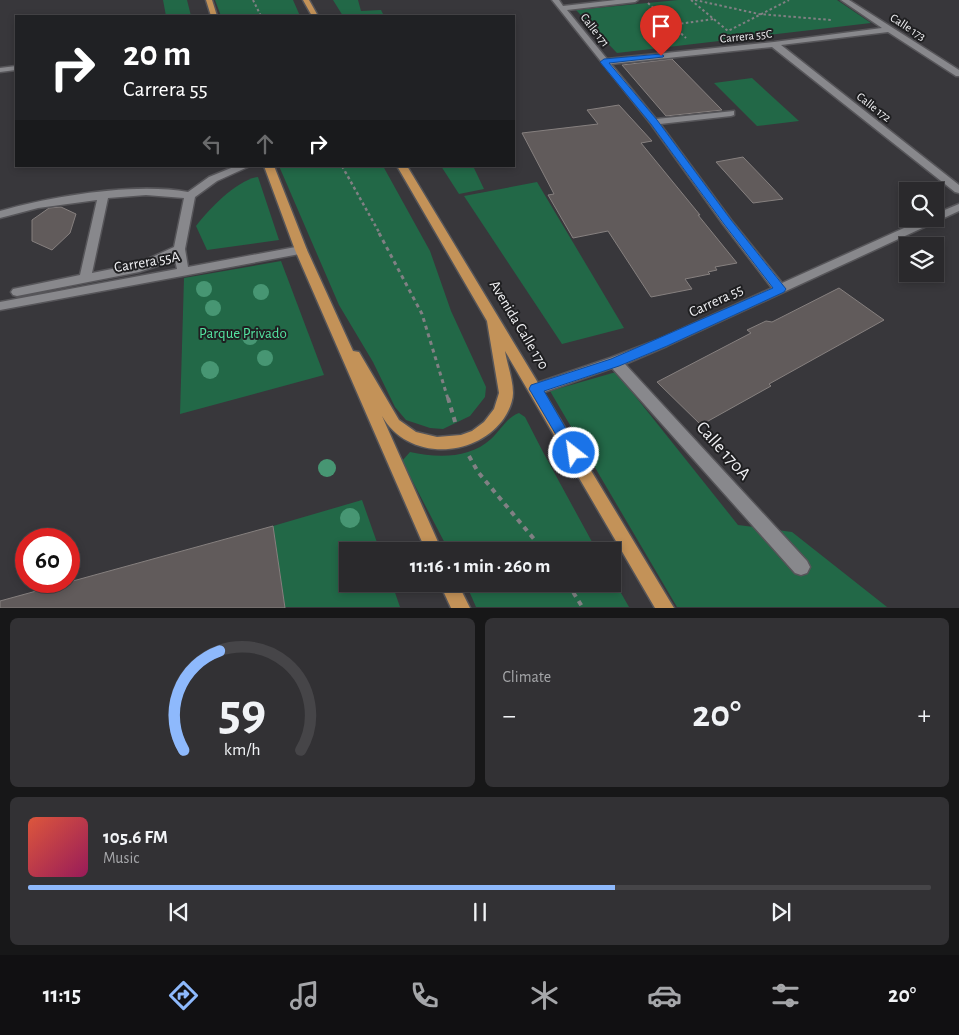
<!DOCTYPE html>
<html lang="en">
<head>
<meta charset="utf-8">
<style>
  :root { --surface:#2a292c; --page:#323134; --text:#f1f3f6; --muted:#a5a6a9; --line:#464548; --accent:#8eb9fc }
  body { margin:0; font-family:"Alegreya Sans",sans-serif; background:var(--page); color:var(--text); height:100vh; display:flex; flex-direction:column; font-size:19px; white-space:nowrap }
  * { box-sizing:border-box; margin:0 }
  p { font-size:16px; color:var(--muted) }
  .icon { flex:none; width:28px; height:28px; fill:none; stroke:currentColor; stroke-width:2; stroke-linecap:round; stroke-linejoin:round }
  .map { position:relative; height:608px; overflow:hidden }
  .details { display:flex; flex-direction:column; gap:10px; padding:10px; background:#171718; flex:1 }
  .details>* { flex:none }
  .banner { position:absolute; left:15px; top:15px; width:500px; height:152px; border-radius:0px; box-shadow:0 2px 8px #0003,0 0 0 1px var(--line); background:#202124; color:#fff; overflow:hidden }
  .buttons { position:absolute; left:899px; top:182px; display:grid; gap:10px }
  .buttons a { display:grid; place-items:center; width:45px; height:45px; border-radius:0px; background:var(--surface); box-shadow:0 2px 8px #0003,0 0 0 1px var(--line); font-size:25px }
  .speed { position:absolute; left:15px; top:528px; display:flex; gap:10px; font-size:25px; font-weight:700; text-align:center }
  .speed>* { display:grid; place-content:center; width:65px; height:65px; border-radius:50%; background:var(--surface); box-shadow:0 2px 8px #0003,0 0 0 1px var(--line); line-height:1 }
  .speed .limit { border:8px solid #d22; background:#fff; color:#111 }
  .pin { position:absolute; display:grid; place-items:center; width:42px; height:42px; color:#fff; margin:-51px -21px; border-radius:50% 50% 50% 0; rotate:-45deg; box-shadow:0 0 5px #0007 }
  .pin .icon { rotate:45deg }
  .me { position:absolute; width:55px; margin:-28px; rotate:330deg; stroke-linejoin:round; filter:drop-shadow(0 0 4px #0008) }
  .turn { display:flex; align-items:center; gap:18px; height:105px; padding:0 25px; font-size:22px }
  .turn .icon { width:65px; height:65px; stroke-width:2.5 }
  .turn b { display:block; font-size:35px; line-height:42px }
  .lanes { display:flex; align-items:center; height:48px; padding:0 25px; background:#0003; justify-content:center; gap:25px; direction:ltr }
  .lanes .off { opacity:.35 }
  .big { font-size:38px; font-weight:600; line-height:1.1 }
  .details .card { flex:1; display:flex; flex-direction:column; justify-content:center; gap:8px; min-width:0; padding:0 18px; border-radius:8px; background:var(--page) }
  .details .dial { align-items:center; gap:0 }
  .dial svg { height:130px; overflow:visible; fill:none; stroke:var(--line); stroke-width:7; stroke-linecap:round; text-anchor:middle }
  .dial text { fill:var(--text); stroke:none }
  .song { display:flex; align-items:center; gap:15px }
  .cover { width:60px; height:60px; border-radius:8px; background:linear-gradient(135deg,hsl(10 70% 55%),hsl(330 70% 35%)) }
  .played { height:5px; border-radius:2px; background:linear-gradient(90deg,var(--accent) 65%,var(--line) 65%) }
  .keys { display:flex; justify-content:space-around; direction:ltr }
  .heat { display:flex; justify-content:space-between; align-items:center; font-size:28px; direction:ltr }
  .details .tiles { flex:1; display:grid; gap:10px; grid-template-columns:1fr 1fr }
  .card:last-child { grid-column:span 2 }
  .trip { position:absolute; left:339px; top:542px; width:282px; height:50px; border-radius:0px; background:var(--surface); box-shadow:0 2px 8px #0003,0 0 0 1px var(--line); font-weight:600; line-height:50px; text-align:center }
  .tabs { display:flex; height:80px; justify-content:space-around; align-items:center; background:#111012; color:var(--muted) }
  .tabs .icon { width:35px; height:35px }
  .tabs .active { color:var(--accent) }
  .tabs b { font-size:22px; color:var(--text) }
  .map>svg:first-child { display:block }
</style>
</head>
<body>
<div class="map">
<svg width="959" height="608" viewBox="0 0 959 608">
  <rect width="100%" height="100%" fill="#38373b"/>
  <g fill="#226847">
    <polygon points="163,0 187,0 191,16 166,16"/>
    <polygon points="215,0 293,0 300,16 221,16"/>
    <polygon points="333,0 358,0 361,11 381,10 384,16 343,16"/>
    <polygon points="678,0 837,0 871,23 617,53 576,10"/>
    <polygon points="752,78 799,121 757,126 714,83"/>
    <polygon points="279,166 383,166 430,251 451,311 486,387 485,397 470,416 443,429 430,428 406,420 395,407 373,362 339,305"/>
    <polygon points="441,166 473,166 484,189 459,194"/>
    <path d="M258 177 279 240 207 250 196 226C209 209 237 180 258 177Z"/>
    <polygon points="537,182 624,328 562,344 464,196"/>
    <polygon points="281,261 324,375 180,414 184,278"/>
    <polygon points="616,372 738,525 792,532 887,607 677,607 550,391"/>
    <path d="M519 413 525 417 543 452 597 551H449L402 461 410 452C437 458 469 459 491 439 501 430 507 417 519 413Z"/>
    <polygon points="362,500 380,551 348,551 348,584 392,584 400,607 285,607 273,526"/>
    <polygon points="613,579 629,607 476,607 466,584 612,584"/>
  </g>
  <g fill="#615b5b" stroke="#86807f">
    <polygon points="672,59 722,110 666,116 622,65"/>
    <polygon points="619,105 652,141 641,143 700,215 698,215 737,263 715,267 717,270 708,272 710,274 685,279 692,289 651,297 608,231 573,238 548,195 554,194 522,133 598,124 587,110"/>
    <polygon points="743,157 769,184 783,199 753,203 716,162"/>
    <polygon points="61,207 76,214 70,233 52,250 32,241 32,220 49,208"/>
    <polygon points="839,288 884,320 769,384 771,386 701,425 657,382 751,333 747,330 766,321 772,322"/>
    <polygon points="273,526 285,608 0,608 0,601"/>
  </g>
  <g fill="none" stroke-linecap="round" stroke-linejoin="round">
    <defs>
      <g id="minor">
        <polygon points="552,0 559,0 563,6 616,0 638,0 635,2 567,10 607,59 774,42 882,28 841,0 849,0 959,70 959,76 956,76 888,32 781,45 959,185 959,193 955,192 772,47 611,64 656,119 734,111 734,115 731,116 660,124 731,220 782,283 924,219 935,219 935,214 959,204 959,211 667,346 625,364 807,561 810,567 807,573 801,575 795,573 612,368 536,395 531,393 529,389 531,385 610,358 657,340 772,288 723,224 651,124"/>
        <polygon points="16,66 16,70 0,72 0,68"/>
        <path d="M236 166H250L217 181 195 197 185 249 188 267 301 246 305 247 307 250 305 253 0 310V302L177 269 174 256 157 266 139 272 17 296 13 295 11 292 13 289 80 275 97 200 38 208 0 218V211C51 196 136 182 188 192L209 177ZM146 195 184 198 174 247 137 264 92 273 108 198Z"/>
      </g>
      <g id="major">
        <polygon points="206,0 212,0 217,16 211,16"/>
        <polygon points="303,0 309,0 318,16 312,16"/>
        <path d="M264 166H274L307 250 353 351 359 352 399 420 416 432 437 437 461 435 472 431 484 422 494 409 499 393 487 321 397 166H407L674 608H655L505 351C507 364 513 379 513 393 513 402 508 413 502 421 472 459 407 460 382 416L442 551H426L295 250Z"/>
        <polygon points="440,584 458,584 470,608 451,608"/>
      </g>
    </defs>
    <use href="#minor" stroke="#565559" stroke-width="3"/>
    <use href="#major" stroke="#565559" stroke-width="3"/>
    <g stroke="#818084" stroke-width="2" stroke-dasharray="2.5 2.5" stroke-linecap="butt">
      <polyline points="253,0 261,16"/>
      <polyline points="691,0 728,31 789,0"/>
      <polyline points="695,0 759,14 831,20"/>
      <polyline points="648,3 686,38"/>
      <polyline points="671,25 714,19"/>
    </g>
    <polyline stroke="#818084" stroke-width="2.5" stroke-dasharray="3 3" stroke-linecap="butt" points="342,166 380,234"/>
    <polyline stroke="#818084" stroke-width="3" stroke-dasharray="4 4" stroke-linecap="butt" points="379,233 422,314 448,399"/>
    <g stroke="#818084" stroke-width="4" stroke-dasharray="5 5" stroke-linecap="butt">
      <polyline points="448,398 456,425"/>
      <polyline points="469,456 478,472 544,551"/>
      <polyline points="568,584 583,608"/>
    </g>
    <use href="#minor" fill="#88888c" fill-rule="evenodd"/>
    <use href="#major" fill="#c39258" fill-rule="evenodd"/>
  </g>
  <g fill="#479673">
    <circle cx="204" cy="289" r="8"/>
    <circle cx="261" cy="292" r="8"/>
    <circle cx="213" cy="308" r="8"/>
    <circle cx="250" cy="337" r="8"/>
    <circle cx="265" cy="358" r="8"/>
    <circle cx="210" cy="370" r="9"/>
    <circle cx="327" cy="468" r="9"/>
    <circle cx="350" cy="518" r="10"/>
  </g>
  <polygon fill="#1a73e8" stroke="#114b97" points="661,54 664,56 663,57 609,63 657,120 731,220 786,289 784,292 667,346 619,366 544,391 580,453 578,457 574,459 569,457 531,392 529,389 531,385 611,359 773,288 724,224 651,124 600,62 604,59"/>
  <g text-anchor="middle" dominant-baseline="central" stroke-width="4" stroke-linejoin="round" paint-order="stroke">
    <g font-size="12" fill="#f1f1f4" stroke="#1f1f21">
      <text transform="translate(908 27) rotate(33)">Calle 173</text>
      <text transform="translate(595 30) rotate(52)">Calle 171</text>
      <text transform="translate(746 36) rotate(-6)">Carrera 55C</text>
      <text transform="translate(874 107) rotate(38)">Calle 172</text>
    </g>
    <g font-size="15" fill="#f1f1f4" stroke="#1f1f21">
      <text transform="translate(147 262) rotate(-10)">Carrera 55A</text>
      <text transform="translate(716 301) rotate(-25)">Carrera 55</text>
      <text transform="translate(519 325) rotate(59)">Avenida Calle 170</text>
    </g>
    <g font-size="15" fill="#53e3a0" stroke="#1f1f21">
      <text x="243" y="333">Parque Privado</text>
    </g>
    <g font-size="18" fill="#f1f1f4" stroke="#1f1f21">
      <text transform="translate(723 451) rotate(48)">Calle 170A</text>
    </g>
  </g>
</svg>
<div class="buttons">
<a><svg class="icon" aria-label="search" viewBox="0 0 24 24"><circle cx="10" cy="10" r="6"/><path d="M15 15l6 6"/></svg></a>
<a><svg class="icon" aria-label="layers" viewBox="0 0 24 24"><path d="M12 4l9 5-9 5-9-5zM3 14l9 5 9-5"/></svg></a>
</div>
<div class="speed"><div class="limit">60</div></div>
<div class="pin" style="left:661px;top:56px;background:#d93025"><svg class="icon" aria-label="arrive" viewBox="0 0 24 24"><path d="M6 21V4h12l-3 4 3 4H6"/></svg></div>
<svg class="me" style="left:574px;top:453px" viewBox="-20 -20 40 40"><circle r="17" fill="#1a73e8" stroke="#fff" stroke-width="3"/><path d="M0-11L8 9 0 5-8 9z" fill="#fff"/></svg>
<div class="trip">11:16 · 1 min · 260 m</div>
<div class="banner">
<div class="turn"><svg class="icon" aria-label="right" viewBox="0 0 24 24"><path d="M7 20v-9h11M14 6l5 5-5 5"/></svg><div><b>20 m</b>Carrera 55</div></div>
<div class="lanes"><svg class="icon off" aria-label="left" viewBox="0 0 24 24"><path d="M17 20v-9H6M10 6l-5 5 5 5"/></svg><svg class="icon off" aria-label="ahead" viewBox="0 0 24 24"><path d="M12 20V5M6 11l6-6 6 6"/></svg><svg class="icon" aria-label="right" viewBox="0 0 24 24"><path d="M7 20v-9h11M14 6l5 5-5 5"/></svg></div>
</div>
</div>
<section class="details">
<div class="tiles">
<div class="card dial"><svg viewBox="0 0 100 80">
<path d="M14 69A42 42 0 1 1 86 69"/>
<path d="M14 69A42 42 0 0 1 36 8" stroke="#8eb9fc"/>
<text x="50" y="56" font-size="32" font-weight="700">59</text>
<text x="50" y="72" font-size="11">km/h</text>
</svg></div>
<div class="card"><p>Climate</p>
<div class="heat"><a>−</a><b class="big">20°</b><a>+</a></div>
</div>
<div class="card">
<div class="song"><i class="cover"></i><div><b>105.6 FM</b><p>Music</p></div></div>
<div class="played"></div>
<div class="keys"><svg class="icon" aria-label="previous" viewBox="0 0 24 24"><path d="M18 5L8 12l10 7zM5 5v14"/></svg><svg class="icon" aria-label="pause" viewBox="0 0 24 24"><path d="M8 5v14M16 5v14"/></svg><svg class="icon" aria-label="next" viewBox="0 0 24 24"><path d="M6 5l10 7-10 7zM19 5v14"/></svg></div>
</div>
</div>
</section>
<nav class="tabs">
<b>11:15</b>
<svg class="icon active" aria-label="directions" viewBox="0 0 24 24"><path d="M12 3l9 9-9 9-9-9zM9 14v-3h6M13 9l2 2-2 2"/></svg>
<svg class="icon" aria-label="music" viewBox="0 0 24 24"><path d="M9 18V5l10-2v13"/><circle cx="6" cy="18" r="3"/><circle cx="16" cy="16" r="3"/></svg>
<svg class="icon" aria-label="phone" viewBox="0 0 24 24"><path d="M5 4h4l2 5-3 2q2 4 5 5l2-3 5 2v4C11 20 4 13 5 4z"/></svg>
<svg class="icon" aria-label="climate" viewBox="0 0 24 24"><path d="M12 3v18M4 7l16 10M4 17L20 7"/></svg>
<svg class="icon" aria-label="car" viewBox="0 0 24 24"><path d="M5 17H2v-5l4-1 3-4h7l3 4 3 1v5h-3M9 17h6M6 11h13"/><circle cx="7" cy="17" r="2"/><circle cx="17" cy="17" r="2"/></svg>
<svg class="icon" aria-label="filters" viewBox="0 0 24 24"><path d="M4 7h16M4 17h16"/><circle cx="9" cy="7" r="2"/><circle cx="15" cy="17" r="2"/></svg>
<b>20°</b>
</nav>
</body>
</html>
